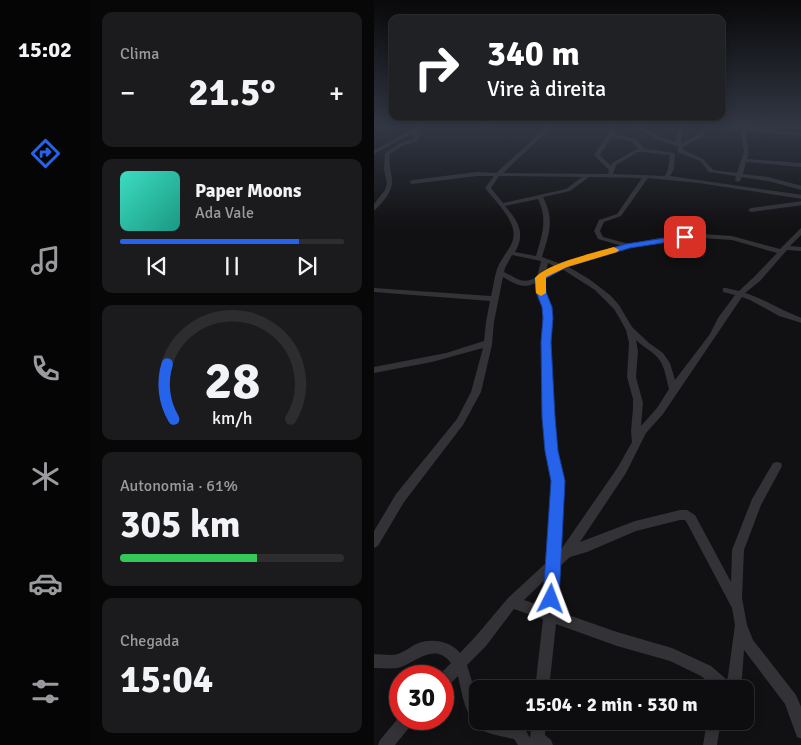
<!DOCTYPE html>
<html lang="pt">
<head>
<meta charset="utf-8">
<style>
  :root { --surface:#0d0c0e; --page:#1b1a1c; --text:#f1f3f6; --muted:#9a9b9e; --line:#2d2c2e; --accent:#2563eb }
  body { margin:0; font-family:Signika,sans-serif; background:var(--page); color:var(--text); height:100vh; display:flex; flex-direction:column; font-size:19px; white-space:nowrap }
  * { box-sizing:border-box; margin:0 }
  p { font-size:16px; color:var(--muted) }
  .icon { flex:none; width:28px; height:28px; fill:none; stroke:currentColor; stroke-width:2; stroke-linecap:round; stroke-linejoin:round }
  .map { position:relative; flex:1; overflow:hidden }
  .panel { display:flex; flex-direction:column; gap:12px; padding:12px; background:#070708; width:284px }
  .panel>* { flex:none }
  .banner { position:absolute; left:15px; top:15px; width:336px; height:105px; border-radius:10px; box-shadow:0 2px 12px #0003,0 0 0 1px var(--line); background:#202124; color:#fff; overflow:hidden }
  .speed { position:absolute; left:15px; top:665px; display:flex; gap:10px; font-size:25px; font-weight:700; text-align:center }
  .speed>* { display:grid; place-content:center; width:65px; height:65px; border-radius:50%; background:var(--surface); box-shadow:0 2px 12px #0003,0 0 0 1px var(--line); line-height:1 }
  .speed .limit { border:8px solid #d22; background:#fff; color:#111 }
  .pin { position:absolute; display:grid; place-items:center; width:42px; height:42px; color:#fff; margin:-21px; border-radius:10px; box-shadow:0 2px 8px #0006 }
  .me { position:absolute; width:55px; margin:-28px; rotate:3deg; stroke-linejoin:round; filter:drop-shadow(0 0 4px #0008) }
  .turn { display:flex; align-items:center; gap:18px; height:105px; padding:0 15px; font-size:22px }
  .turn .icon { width:65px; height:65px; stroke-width:2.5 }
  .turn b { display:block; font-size:35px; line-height:42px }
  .big { font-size:38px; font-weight:700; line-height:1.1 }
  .panel .card { flex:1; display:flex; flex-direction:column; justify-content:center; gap:8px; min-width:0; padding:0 18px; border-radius:10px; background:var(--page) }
  .panel .dial { align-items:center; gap:0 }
  .dial svg { height:130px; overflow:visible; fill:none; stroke:var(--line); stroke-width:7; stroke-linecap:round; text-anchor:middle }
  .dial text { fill:var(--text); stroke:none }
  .song { display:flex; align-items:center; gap:15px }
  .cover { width:60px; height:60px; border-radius:8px; background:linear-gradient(135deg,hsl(170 70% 55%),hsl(170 70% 35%)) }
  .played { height:5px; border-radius:2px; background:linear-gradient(90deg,var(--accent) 80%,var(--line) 80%) }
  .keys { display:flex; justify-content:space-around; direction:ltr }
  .heat { display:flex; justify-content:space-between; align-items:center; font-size:28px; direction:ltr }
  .charge { height:8px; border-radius:4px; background:linear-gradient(90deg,#34c759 61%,var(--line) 0) }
  .trip { position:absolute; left:95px; top:680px; width:285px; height:50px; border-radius:10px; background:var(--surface); box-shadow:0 2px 12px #0003,0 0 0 1px var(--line); font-weight:700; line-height:50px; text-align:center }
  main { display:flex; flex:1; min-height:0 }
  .menu { display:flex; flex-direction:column; width:90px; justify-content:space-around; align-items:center; background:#050506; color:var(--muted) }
  .menu .icon { width:35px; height:35px }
  .menu .current { color:var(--accent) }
  .menu b { font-size:22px; color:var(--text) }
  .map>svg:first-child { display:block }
</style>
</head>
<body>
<main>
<nav class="menu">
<b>15:02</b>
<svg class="icon current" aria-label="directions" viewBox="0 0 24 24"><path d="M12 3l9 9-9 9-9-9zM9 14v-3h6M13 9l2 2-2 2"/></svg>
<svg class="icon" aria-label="music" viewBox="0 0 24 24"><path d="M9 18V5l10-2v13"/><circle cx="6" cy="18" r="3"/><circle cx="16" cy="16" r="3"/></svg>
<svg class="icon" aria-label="phone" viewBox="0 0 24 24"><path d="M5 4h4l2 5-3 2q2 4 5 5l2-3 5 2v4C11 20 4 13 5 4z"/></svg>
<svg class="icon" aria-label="climate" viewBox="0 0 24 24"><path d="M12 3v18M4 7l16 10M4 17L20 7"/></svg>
<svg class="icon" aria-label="car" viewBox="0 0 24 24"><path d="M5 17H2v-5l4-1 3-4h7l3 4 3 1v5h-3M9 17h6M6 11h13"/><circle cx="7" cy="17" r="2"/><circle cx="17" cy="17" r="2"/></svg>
<svg class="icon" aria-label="filters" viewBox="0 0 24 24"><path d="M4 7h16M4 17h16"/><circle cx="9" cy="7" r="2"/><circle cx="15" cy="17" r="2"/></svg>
</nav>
<section class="panel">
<div class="card"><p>Clima</p>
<div class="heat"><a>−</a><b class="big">21.5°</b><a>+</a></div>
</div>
<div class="card">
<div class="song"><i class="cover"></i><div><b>Paper Moons</b><p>Ada Vale</p></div></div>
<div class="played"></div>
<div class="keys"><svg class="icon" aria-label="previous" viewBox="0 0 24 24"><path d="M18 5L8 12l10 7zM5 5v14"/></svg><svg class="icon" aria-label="pause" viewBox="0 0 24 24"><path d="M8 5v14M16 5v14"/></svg><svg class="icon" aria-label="next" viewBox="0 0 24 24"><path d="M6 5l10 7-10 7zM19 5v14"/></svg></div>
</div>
<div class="card dial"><svg viewBox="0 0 100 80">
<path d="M14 69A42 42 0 1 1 86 69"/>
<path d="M14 69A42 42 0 0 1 10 35" stroke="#2563eb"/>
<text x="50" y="56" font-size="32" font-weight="700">28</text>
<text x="50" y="72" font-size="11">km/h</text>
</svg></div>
<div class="card"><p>Autonomia · 61%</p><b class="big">305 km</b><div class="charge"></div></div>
<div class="card"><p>Chegada</p><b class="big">15:04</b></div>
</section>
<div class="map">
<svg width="428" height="745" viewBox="0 0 428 745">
  <rect width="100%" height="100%" fill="#111012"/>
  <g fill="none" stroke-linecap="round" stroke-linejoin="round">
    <g fill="#323237" fill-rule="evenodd">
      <path d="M47 125H53L41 132 45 136 44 141 30 145 16 154C14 167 18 170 18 182 18 192 9 202 2 209L0 210V204L11 190 13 184 10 169 11 153 26 143 40 139V136L37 134 0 154V150Z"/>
      <polygon points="113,125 119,125 111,131 107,131 107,129"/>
      <path d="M175 125H180L129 173 234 174 235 170 220 155 241 125H245L239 134 261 139 271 149 301 153 300 169 296 176 428 195V199L325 183 274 178 247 216 230 222 226 231 229 237 255 244 285 238 327 234 358 236 406 249 428 227V234L416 246 428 247V251L413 250 386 281 371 293C391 299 408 311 428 318V323L405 316 376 300 368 297 289 414 272 433 252 473 206 542 261 521 306 510H313L321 515 357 582 358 550 378 499 399 463 403 462 407 463 408 466 387 505 370 550 368 598 373 625 379 640 422 695 428 709V739L423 737 411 704 370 650 368 678 363 689H342L327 676 296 661 243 646 182 624 175 689H161L169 619 140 609 112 646 93 665 104 701V721C116 721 139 720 149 727 152 730 154 735 156 738L158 721H172L171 735 177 740 179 745H144L140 739C131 737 113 734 106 729 91 716 88 694 84 676L74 686 69 688V676H64L77 663C61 641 41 663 24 668 16 669 8 668 0 668V654C8 654 17 656 24 654 30 652 36 647 42 644 56 638 76 640 86 653L102 636 134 598 173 562 179 481 173 451 170 417 168 342 169 307 161 283C150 290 139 283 129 277L120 322 118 345 107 392 89 425 30 502 4 546 0 548V531L22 494 83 419 97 392 109 348 58 362 0 373V367L72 353 110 341 112 322 116 301 0 292V288L117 296C119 288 120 278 123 269 130 250 148 243 135 219 129 208 119 198 111 188L120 176H103L38 184 35 182 38 180 103 172 122 173ZM237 137 257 141 265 149 261 150 238 163 237 166 226 155ZM264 152H269L296 155 294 169 291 176 239 174 242 165ZM125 176 208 177 192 189 129 203 117 188ZM215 177 268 178 243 214 225 220 220 231 224 239 248 246 187 264 168 257C175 234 181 220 169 197L196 191ZM164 199C174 219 168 235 162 256L141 252C152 233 144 221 131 206ZM327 238 358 240 403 253 380 277 365 291 352 288H349V292L361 295 344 318 336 334 301 380 296 363 289 353 275 343 258 327 245 305 236 295 215 279 193 266 256 248 285 242ZM138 255 167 261 163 277C148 285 144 279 130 272L131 268ZM174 263 182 267 172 272ZM188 269 221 290 240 309 246 319 252 330 255 343 253 377 259 399V408L257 431 258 442 244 467 186 551 189 481 183 451 180 417 176 342 177 307 169 284 170 279ZM262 340C269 347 278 351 284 358 291 366 292 379 295 389L283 408 267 426 269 403 262 377 264 351ZM306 520H311L313 523 358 608 361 625 354 676 353 680 337 666 298 648 243 632 183 611 185 567 196 557 213 552 262 531ZM172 579 170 607 150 600Z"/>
      <path d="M259 125H265L285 136 301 142 305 125H309L307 144 326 134 329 125 368 127 369 125H373V128L428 133V136L372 131C371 142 377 146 373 159L428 163V167L372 162 369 174 394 177 428 186V190L394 181 368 177 366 181 364 182 361 180 362 176 335 172 326 161 304 152V147L281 138ZM333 126 367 130V134L370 151 363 173 339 170 329 159 309 150V147L330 136Z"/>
      <polygon points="428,201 428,205 377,212 374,210 377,208"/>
      <polygon points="26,716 26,719 40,719 38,724 21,745 4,745 6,740"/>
      <polygon points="333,721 347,721 343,745 329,745"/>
    </g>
  </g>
  <linearGradient id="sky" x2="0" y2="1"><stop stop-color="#09090a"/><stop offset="0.55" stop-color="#323744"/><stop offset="1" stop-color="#323744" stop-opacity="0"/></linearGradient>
  <rect width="428" height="229" fill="url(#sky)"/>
  <polygon fill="#2563eb" stroke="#184099" points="311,235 315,237 314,239 256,248 193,267 171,279 172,292 178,307 179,318 177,342 181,417 184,451 191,481 185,599 183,605 177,607 172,605 169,599 177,481 171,451 168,417 167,342 169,318 168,307 162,292 161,278 187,263 252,244"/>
  <path fill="#f59e0b" d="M240 247 245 250 243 252 193 267 172 277V293L167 296 162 293 161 278C172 264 222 252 240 247Z"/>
</svg>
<div class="speed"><div class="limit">30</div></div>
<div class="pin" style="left:311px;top:237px;background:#d93025"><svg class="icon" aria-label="arrive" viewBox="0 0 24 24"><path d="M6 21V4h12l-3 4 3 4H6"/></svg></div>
<svg class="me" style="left:177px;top:599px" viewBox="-20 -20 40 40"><path d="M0-17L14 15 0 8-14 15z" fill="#2563eb" stroke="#fff" stroke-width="4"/></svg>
<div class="trip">15:04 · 2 min · 530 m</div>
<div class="banner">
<div class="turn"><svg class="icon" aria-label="right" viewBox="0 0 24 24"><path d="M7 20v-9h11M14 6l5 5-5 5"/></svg><div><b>340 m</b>Vire à direita</div></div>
</div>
</div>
</main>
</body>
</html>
